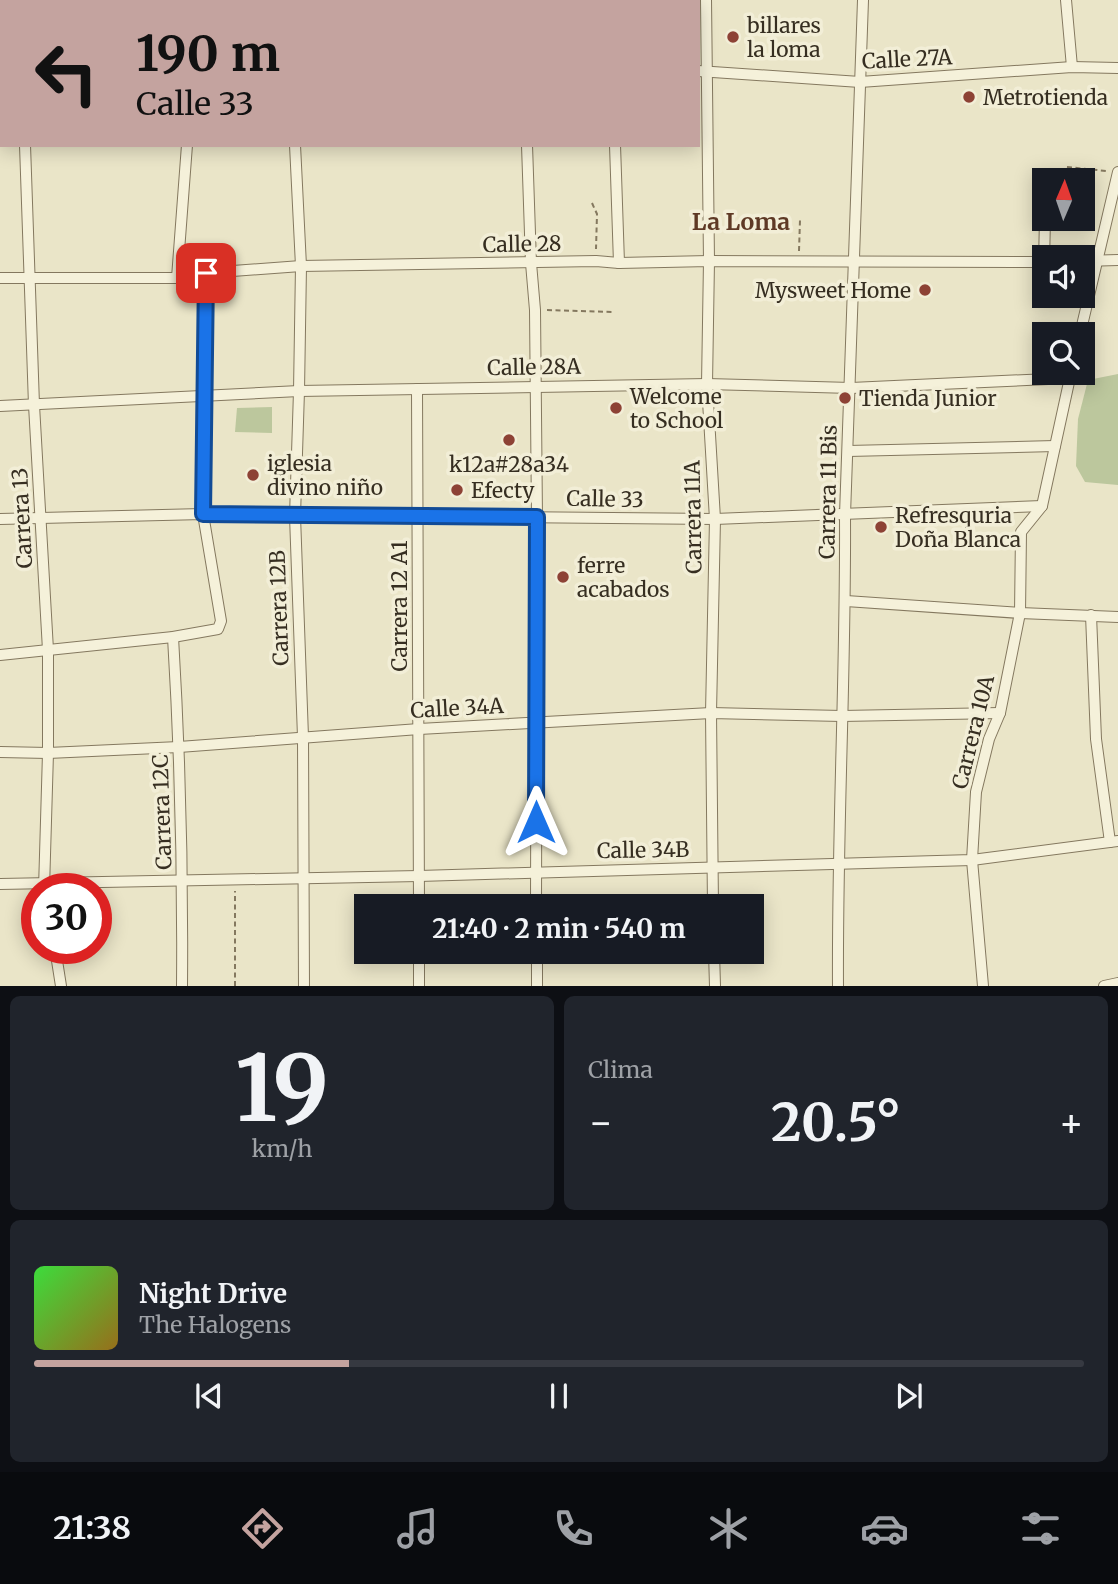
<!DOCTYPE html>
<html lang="es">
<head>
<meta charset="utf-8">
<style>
  :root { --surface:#171b24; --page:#20242c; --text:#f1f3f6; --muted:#9ea1a6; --line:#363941; --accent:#c4a39f }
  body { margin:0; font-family:Merriweather,serif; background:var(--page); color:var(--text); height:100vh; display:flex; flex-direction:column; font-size:26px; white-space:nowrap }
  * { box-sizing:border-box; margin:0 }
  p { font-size:23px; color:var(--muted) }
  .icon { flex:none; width:38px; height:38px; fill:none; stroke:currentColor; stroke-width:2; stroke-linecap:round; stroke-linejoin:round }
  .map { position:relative; height:986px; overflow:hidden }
  .panel { display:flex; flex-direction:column; gap:10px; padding:10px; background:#0d0f14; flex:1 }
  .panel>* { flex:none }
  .top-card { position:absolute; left:0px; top:0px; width:700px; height:147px; box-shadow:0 4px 18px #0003; background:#c4a39f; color:#111; overflow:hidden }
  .needle { width:46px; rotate:2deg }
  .tools { position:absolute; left:1032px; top:168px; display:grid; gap:14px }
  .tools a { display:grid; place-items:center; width:63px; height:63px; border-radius:0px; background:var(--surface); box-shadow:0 4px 18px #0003; font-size:35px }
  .speed { position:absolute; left:21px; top:873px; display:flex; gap:14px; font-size:35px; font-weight:700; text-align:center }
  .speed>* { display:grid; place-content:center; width:91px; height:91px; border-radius:50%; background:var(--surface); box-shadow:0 4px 18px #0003; line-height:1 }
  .speed .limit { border:10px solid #d22; background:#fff; color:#111 }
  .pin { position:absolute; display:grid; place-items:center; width:60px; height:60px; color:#fff; margin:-30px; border-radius:14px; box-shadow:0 4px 10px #0006 }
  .me { position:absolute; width:77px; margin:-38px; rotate:0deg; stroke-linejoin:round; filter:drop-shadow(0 0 5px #0008) }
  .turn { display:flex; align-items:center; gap:24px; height:147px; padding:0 21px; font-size:32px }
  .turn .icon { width:91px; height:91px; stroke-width:2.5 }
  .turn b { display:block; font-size:49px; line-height:60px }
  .big { font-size:52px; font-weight:700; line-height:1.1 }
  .panel .widget { flex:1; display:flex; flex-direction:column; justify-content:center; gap:10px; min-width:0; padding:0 24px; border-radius:10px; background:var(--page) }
  .panel .dial { align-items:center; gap:0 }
  .dial b { font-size:91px; line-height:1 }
  .song { display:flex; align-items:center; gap:21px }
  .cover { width:84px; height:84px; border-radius:10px; background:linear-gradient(135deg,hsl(120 70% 55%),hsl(40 70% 35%)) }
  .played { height:7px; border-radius:4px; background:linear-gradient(90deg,var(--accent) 30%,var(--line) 30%) }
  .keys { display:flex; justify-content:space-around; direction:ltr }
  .heat { display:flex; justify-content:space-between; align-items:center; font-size:38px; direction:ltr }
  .panel .tiles { flex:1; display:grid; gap:10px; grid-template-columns:1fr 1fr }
  .widget:last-child { grid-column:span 2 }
  .trip { position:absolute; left:354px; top:894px; width:410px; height:70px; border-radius:0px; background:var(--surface); box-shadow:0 4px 18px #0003; font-weight:700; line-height:70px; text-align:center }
  .tab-bar { display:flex; height:112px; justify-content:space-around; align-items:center; background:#090b0e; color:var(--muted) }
  .tab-bar .icon { width:49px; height:49px }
  .tab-bar .active { color:var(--accent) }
  .tab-bar b { font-size:32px; color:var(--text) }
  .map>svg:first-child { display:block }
</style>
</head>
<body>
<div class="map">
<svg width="1118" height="986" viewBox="0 0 1118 986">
  <rect width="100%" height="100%" fill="#eae5c8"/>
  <g fill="#bcc79d">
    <polygon points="1118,374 1118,485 1085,482 1076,466 1078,419 1088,380"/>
    <polygon points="272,407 272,433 235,432 237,408"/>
  </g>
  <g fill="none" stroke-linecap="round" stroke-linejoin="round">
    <defs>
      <g id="minor">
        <polyline points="18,0 18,2"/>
        <polyline points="286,0 287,2"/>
        <polyline points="518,0 518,2"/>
        <polyline points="610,0 610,2"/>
        <polyline points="706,0 709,261 707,384 715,519 711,713 713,906"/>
        <polyline points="1066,0 1072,67"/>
        <polyline points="153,2 153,0"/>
        <polyline points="0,70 2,71"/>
        <polyline points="698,71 860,82 1072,67 1118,68"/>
        <polyline points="25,145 34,405 48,650 48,753 44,889"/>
        <polyline points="295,145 301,266 299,391 295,516 303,737 304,986"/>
        <polyline points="527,145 531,263 535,310 537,517 536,906"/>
        <polyline points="615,145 619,263"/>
        <polyline points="1083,261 1118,260"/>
        <polyline points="1044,262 1045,219"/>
        <polyline points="0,278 177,278 206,273 301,266 596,261 619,263 709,261 1045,262"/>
        <polyline points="177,278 187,145"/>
        <polyline points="1080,334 1118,172"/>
        <polyline points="417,389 419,906"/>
        <polyline points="0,406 299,391 707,384 851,388 1070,378"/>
        <polyline points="848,451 1055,446"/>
        <polyline points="0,519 203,514 715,519 1042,506"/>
        <polyline points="846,601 1020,613 1118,617"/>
        <polyline points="1091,615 1096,739 1110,842"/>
        <path d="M173 637C180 753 183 869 182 986"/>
        <polyline points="0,655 173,637 218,629 221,621 203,514 206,273"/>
        <polyline points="0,752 48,753 179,747 419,729 711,713 842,716 1000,713"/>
        <polyline points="0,884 419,876 972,860 1118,841"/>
        <polyline points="55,948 61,986"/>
        <polyline points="419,952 419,986"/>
        <polyline points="537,952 537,986"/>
        <polyline points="714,952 715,986"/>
        <path d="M838 986C837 829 846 672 845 515L863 0"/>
        <polyline points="983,986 972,860 976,792 989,739 1000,713 1020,613 1021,532 1042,506 1071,373"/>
        <polyline points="1104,986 1118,983"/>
      </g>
    </defs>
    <use href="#minor" stroke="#84785f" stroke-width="12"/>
    <g stroke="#84785f" stroke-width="2" stroke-dasharray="5 3.5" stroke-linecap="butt">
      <polyline points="1067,167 1106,171"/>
      <polyline points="592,203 597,214 596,249"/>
      <polyline points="799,251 800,220"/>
      <polyline points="547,310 612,312"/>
      <polyline points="235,986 235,891"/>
    </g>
    <use href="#minor" stroke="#f5f1da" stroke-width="10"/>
  </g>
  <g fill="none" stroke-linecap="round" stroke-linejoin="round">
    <defs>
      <polyline id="route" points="206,273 203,514 537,517 536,822"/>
    </defs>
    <use href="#route" stroke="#114b97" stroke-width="18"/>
    <use href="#route" stroke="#1a73e8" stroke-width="12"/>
  </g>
  <g fill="#8d4235" stroke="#f2eed7" stroke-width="2.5">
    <circle cx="733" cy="37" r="7"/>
    <circle cx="969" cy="97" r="7"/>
    <circle cx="925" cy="290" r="7"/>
    <circle cx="845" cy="398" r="7"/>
    <circle cx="616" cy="408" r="7"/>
    <circle cx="509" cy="440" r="7"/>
    <circle cx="253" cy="475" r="7"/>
    <circle cx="457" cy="490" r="7"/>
    <circle cx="881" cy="527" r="7"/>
    <circle cx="563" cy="577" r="7"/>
  </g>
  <g text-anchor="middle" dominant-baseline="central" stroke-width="7" stroke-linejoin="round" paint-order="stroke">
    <g font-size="21" fill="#362e21" stroke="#f2eed7" text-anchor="start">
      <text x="747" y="25">billares<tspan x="747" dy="24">la loma</tspan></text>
      <text x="983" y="97">Metrotienda</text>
      <text x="911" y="290" text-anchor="end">Mysweet Home</text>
      <text x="630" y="396">Welcome<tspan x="630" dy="24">to School</tspan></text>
      <text x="859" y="398">Tienda Junior</text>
      <text x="267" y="463">iglesia<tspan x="267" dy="24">divino niño</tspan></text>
      <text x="509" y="464" text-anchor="middle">k12a#28a34</text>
      <text x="471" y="490">Efecty</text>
      <text x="895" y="515">Refresquria<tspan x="895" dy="24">Doña Blanca</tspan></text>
      <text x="577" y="565">ferre<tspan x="577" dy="24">acabados</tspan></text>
    </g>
    <g font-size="21" fill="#362e21" stroke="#f2eed7">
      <text transform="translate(907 59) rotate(-3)">Calle 27A</text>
      <text transform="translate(522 244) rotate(-1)">Calle 28</text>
      <text transform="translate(534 367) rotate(-1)">Calle 28A</text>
      <text transform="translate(828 492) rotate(-89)">Carrera 11 Bis</text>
      <text transform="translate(605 499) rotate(1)">Calle 33</text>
      <text transform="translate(693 517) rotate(-91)">Carrera 11A</text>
      <text transform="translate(22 518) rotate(-93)">Carrera 13</text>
      <text transform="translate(399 606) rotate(-90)">Carrera 12 A1</text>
      <text transform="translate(279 608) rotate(-92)">Carrera 12B</text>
      <text transform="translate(457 708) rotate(-3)">Calle 34A</text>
      <text transform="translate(973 732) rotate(-76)">Carrera 10A</text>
      <text transform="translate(162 812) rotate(-92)">Carrera 12C</text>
      <text transform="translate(643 850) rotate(-1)">Calle 34B</text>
    </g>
    <g font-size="23" font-weight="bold" fill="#5e3925" stroke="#f2eed7">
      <text x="741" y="221">La Loma</text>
    </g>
  </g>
</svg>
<div class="tools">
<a><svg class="needle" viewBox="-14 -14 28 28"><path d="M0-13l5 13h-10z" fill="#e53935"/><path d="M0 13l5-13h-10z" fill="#9ea1a6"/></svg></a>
<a><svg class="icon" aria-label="sound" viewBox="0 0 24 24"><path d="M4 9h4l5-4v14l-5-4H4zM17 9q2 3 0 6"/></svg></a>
<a><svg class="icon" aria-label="search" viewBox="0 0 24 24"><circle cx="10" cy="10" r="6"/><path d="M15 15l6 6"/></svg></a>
</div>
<div class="speed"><div class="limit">30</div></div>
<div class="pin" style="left:206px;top:273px;background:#d93025"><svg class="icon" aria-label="arrive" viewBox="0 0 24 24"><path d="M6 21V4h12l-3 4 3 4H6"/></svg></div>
<svg class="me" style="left:536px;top:822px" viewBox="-20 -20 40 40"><path d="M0-17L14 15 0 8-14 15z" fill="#1a73e8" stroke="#fff" stroke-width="4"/></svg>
<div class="trip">21:40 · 2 min · 540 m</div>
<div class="top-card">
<div class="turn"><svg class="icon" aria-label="left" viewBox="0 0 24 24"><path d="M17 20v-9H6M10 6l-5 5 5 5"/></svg><div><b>190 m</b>Calle 33</div></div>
</div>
</div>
<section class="panel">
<div class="tiles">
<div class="widget dial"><b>19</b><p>km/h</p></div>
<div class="widget"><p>Clima</p>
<div class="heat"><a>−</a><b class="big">20.5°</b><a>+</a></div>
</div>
<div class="widget">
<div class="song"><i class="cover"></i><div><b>Night Drive</b><p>The Halogens</p></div></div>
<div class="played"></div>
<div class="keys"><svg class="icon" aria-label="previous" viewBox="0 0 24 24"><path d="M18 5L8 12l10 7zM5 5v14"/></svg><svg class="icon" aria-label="pause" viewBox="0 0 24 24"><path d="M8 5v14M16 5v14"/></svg><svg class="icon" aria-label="next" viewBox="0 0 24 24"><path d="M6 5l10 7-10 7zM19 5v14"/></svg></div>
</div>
</div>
</section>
<nav class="tab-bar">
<b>21:38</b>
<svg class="icon active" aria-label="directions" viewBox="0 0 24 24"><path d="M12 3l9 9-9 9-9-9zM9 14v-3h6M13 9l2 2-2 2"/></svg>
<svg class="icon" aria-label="music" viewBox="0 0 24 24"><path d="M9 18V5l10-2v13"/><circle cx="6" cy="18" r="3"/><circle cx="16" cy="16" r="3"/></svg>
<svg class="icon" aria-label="phone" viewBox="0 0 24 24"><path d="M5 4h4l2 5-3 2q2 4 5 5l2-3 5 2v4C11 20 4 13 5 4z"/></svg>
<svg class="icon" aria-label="climate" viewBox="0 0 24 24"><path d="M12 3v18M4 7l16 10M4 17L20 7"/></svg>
<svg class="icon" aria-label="car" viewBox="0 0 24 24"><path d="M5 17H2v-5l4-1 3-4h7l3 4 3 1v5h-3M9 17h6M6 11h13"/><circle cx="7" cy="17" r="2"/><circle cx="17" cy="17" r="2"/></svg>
<svg class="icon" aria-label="filters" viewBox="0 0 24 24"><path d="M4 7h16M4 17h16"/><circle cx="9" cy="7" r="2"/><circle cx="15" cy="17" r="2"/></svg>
</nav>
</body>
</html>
